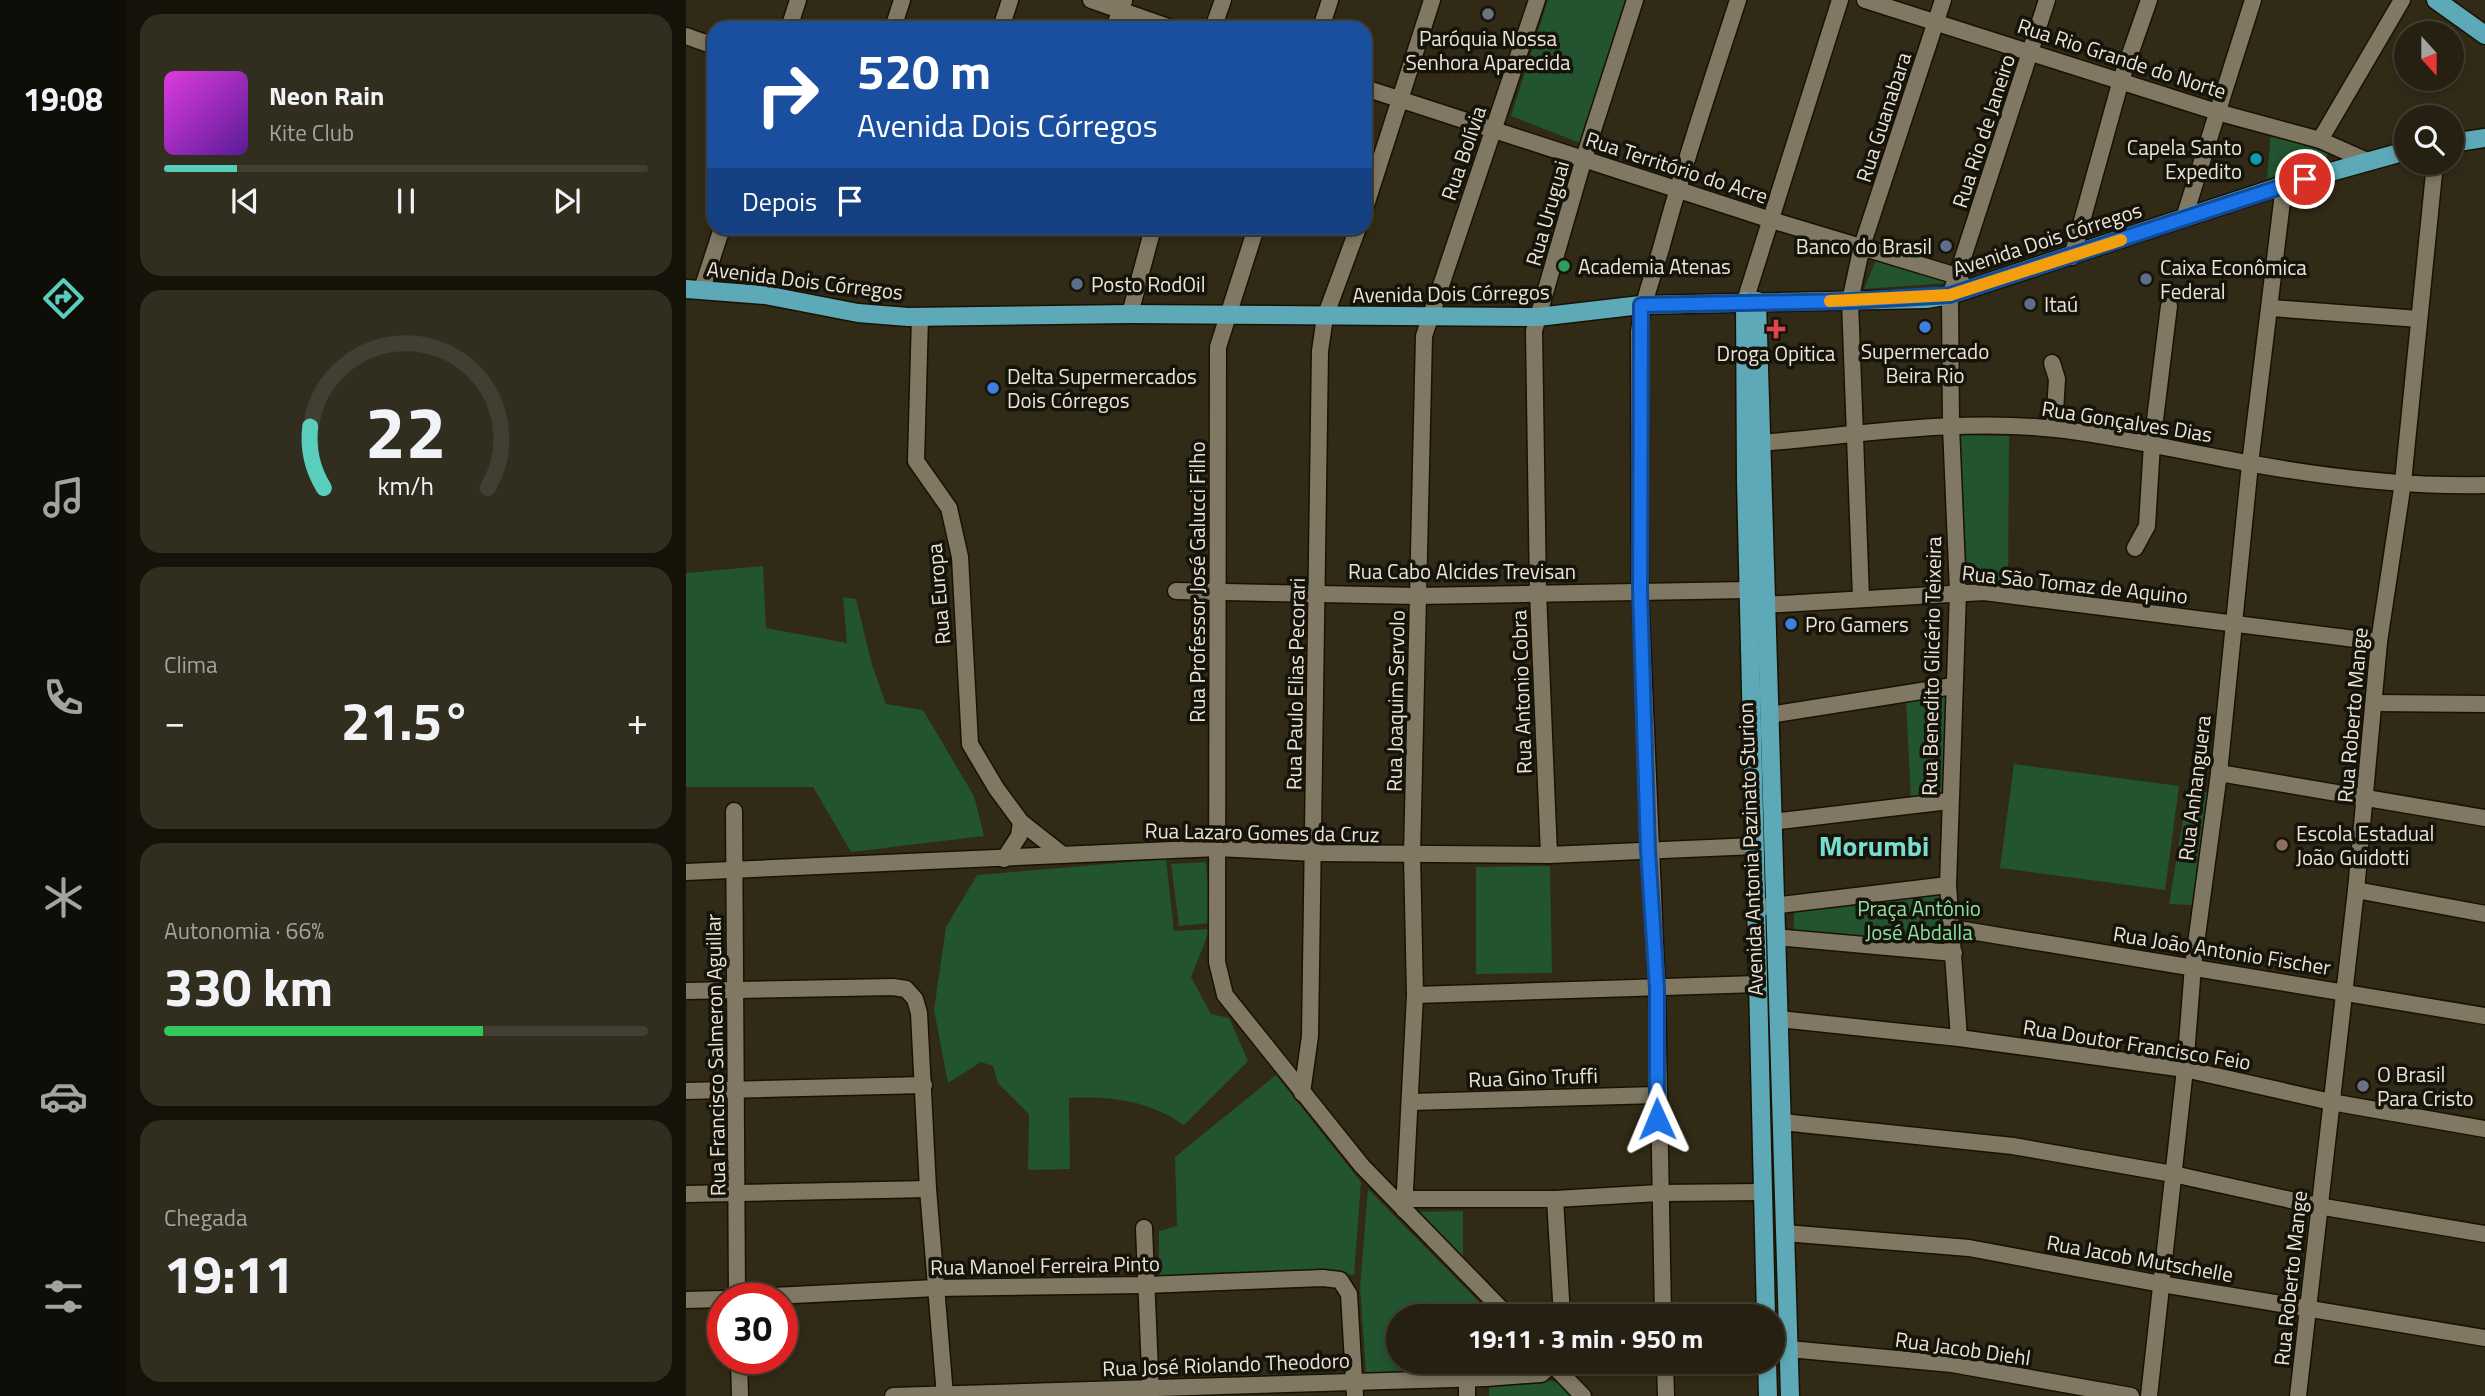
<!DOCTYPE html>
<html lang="pt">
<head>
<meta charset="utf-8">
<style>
  :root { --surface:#252011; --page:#312d1f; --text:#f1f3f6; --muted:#a3a39f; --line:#423e31; --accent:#5acebc }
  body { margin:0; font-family:"Titillium Web",sans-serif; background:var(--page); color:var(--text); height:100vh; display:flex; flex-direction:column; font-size:26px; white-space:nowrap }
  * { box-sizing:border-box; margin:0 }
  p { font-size:23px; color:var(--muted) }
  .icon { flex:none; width:38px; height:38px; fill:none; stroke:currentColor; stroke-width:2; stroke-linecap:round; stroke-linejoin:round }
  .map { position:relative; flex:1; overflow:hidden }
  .sheet { display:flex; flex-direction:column; gap:14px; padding:14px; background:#141209; width:560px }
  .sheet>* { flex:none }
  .banner { position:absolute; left:21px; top:21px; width:665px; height:214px; border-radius:21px; box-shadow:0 4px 10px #0003,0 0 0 2px var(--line); background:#1a4fa0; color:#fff; overflow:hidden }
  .needle { width:46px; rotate:159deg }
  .fabs { position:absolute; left:1708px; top:21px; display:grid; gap:14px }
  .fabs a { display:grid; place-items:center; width:70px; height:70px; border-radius:50%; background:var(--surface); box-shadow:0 4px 10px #0003,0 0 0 2px var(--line); font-size:35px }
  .speed { position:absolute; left:21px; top:1283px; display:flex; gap:14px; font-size:35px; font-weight:700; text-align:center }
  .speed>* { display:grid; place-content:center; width:91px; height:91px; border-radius:50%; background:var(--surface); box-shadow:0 4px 10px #0003,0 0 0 2px var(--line); line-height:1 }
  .speed .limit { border:10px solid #d22; background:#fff; color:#111 }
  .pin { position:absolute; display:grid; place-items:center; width:60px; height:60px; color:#fff; margin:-30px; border:4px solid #fff; border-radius:50%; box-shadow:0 2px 7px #0007 }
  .me { position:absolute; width:77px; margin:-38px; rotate:359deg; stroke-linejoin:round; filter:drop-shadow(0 0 5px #0008) }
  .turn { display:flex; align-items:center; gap:24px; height:147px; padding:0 35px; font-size:32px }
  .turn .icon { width:91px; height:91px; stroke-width:2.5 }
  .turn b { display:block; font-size:49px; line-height:60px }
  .then { display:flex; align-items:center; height:66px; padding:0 35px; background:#0003; gap:14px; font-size:26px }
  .big { font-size:52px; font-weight:700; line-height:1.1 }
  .sheet .widget { flex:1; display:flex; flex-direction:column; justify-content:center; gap:10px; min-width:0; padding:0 24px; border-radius:21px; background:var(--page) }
  .sheet .dial { align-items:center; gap:0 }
  .dial svg { height:182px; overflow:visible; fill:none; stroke:var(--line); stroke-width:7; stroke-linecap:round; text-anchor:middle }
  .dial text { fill:var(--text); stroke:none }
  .song { display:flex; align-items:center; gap:21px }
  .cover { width:84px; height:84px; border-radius:10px; background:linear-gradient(135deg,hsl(300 70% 55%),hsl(270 70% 35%)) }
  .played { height:7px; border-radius:4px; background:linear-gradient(90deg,var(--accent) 15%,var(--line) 15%) }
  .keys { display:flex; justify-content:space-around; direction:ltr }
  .heat { display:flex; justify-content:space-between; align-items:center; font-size:38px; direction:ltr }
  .charge { height:10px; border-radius:5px; background:linear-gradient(90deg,#34c759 66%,var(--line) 0) }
  .trip { position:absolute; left:700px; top:1304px; width:399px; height:70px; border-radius:35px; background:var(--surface); box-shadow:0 4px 10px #0003,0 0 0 2px var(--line); font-weight:700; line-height:70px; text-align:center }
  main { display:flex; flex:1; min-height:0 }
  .tab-bar { display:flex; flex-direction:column; width:126px; justify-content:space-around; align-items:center; background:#0f0d07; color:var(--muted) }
  .tab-bar .icon { width:49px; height:49px }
  .tab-bar .current { color:var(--accent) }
  .tab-bar b { font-size:32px; color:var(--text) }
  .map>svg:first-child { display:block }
</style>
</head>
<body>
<main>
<nav class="tab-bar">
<b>19:08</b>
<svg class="icon current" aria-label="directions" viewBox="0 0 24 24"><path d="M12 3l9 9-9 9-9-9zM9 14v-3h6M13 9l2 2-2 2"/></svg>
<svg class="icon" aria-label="music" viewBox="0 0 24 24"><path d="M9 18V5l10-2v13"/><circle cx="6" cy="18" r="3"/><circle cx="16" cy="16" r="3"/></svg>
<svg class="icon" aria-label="phone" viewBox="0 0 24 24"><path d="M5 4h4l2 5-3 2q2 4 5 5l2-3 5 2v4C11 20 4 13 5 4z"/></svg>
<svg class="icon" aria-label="climate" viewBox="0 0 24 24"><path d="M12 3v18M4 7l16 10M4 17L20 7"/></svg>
<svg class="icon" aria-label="car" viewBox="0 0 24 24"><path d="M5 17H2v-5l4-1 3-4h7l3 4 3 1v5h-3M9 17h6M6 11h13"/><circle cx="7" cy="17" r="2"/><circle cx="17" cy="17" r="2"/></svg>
<svg class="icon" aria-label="filters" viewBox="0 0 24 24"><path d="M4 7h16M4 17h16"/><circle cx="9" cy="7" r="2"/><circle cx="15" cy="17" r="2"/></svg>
</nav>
<section class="sheet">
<div class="widget">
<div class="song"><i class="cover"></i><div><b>Neon Rain</b><p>Kite Club</p></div></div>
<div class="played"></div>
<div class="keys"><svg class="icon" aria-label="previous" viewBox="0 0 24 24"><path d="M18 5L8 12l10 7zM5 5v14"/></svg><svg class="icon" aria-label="pause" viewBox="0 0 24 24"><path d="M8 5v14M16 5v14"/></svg><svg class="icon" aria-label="next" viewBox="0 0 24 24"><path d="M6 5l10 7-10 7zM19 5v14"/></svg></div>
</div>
<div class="widget dial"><svg viewBox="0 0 100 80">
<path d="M14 69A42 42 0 1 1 86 69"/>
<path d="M14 69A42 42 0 0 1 8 42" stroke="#5acebc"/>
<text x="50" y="56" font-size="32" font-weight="700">22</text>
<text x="50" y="72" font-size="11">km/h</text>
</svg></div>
<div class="widget"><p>Clima</p>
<div class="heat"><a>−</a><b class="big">21.5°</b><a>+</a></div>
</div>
<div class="widget"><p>Autonomia · 66%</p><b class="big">330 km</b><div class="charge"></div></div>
<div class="widget"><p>Chegada</p><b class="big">19:11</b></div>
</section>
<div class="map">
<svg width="1799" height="1396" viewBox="0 0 1799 1396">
  <rect width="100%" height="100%" fill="#312a17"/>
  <g fill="#21542f">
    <polygon points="862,0 939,0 894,143 825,116"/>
    <polygon points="1585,132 1637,148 1642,152 1641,157 1633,163 1581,179"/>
    <polygon points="1192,255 1263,283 1178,289"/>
    <polygon points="1273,435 1323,436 1322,586 1281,583"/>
    <polygon points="77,566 80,628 161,643 157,597 170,599 186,665 200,704 237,710 288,796 298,836 165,852 127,787 0,787 0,573"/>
    <polygon points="1263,693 1258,794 1225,799 1220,700"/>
    <polygon points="1328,764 1493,786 1479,890 1314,868"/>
    <polygon points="1502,790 1523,792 1507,905 1483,904"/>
    <path d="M480 859 488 931 524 929 505 977 525 1014 543 1018 562 1061 498 1125C462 1101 427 1096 383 1098L384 1169 342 1170 343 1114 312 1083 307 1066 295 1062 262 1083 248 1010 260 927 291 875Z"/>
    <polygon points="520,862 525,923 493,926 485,864"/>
    <polygon points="864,866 866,973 790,974 790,867"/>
    <polygon points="1257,893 1260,949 1108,933 1108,908"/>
    <polygon points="590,1075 675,1182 668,1275 630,1271 473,1279 473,1231 491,1226 489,1157"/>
    <polygon points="682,1189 807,1316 712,1316 712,1362 849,1362 853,1365 849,1370 680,1373 674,1287"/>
    <polygon points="777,1211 777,1257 729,1212"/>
    <polygon points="861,1380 876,1383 888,1396 803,1396 803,1386"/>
  </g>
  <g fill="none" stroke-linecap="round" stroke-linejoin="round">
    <defs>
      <g id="minor">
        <polyline points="405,0 485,28"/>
        <polyline points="1179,0 1531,112 1634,140 1679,160"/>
        <polyline points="103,28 112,0"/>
        <polyline points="207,28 216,0"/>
        <polyline points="315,28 324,0"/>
        <polyline points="428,28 438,1"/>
        <polyline points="527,28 537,0"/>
        <polyline points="635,28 644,0"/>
        <polyline points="0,36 28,46"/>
        <polyline points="679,88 1082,219 1271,276 1264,295 1265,426 1272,592 1262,885 1273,1038"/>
        <polyline points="1634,140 1716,0"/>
        <polyline points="679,208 746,0"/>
        <polyline points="1498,218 1567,0"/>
        <polyline points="570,228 532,347 531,931 531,962 539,995 676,1166 822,1316"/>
        <polyline points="1386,257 1435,80 1463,0"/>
        <polyline points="1276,283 1271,276 1361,0"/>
        <polyline points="16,289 36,228"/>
        <polyline points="1059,301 1154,0"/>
        <polyline points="1585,308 1733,319"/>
        <polyline points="444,314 467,228"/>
        <polyline points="234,317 230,461 263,508 274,557 284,744 310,788 335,822"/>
        <polyline points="1366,363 1371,379 1368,428"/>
        <path d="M1074 443C1172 435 1272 418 1370 429 1435 436 1498 452 1562 463 1639 477 1721 487 1799 485"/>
        <polyline points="1449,548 1461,526 1466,444 1483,306"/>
        <polyline points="490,591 732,596 1062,590"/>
        <polyline points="1175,598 1164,301 1176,246 1257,0"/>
        <polyline points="1079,605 1298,592 1693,642"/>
        <polyline points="1688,703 1799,704"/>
        <polyline points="1083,715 1267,686"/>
        <polyline points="1533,773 1799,818"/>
        <polyline points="48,811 51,1298"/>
        <polyline points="1086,822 1263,801"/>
        <polyline points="863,855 852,592 848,331 898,158 949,0"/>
        <polyline points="318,859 333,836 335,822 377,855"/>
        <polyline points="0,872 531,848 628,853 863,855 1069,846"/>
        <polyline points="1670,890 1799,914"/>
        <polyline points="1077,907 1262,885"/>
        <polyline points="1266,928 1799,1016"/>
        <polyline points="1090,937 1268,953"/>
        <polyline points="0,991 207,987 220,989 229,999 233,1013 242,1189 259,1396"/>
        <polyline points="729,995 1072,984"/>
        <polyline points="1093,1019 1273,1038 1499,1069 1645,1102 1799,1129"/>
        <polyline points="0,1091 238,1085"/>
        <polyline points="616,1093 624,1036 634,351 639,317 672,228"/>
        <polyline points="724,1102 971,1095"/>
        <polyline points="1096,1122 1327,1146 1487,1174 1632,1206 1799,1234"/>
        <polyline points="0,1194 242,1189"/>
        <polyline points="718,1199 869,1199 973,1193 1078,1192"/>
        <polyline points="869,1199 876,1316"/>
        <polyline points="718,1210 729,995 726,855 738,336 851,0"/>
        <polyline points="458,1228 465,1396"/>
        <polyline points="1099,1233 1283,1248 1475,1284 1799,1338"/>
        <polyline points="48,1298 250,1288 459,1285 637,1278 654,1280 663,1294 669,1396"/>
        <polyline points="0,1300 37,1299"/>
        <path d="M977 1316 971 989 954 591 953 332C956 302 968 274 976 245 998 162 1026 81 1052 0"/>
        <polyline points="1103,1349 1266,1364 1445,1396"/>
        <polyline points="53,1358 54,1396"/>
        <polyline points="864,1362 897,1396"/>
        <polyline points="979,1362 980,1396"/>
        <polyline points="781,1378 781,1396"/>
        <polyline points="207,1396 800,1378 855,1374 868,1362"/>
        <polyline points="1463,1396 1499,1069 1507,966 1533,773 1564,464 1598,185"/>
        <polyline points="1612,1396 1670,890 1693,642 1717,482 1749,163"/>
      </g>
      <g id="major">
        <polyline points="1750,0 1799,35"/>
        <polyline points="1766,143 1799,138"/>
        <polyline points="0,289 79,295 172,313 222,317 444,314 852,317 955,305 1240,299 1264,295 1598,185 1720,151"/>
        <polyline points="1059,301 1060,481 1080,1316"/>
        <polyline points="1071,301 1104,1396"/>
        <polyline points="1081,1362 1082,1396"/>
      </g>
    </defs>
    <use href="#minor" stroke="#191202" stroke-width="19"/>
    <use href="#major" stroke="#191202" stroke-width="21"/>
    <use href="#minor" stroke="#807862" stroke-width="16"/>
    <use href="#major" stroke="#5ea9b7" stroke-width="18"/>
  </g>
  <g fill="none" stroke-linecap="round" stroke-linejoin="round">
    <defs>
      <polyline id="route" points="971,1119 971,989 962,850 954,591 955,305 1164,301 1264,295 1619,179"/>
    </defs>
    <use href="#route" stroke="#114b97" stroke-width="18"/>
    <use href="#route" stroke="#1a73e8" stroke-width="12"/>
    <polyline stroke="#f59e0b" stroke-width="12" points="1144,301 1264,295 1435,240"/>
  </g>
  <g fill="#6b7280" stroke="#16130a" stroke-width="2.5">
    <circle cx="802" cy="14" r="7"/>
    <circle cx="1677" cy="1086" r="7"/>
  </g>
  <circle fill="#0f9aa8" stroke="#16130a" stroke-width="2.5" cx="1570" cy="159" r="7"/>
  <g fill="#5c6f8a" stroke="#16130a" stroke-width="2.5">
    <circle cx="1260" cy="246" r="7"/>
    <circle cx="1460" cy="279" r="7"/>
    <circle cx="391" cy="284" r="7"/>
    <circle cx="1344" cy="304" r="7"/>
  </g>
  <circle fill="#2e9e5b" stroke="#16130a" stroke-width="2.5" cx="878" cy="266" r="7"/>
  <g fill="#3f7fe0" stroke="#16130a" stroke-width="2.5">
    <circle cx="1239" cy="327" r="7"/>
    <circle cx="307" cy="388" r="7"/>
    <circle cx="1105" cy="624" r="7"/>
  </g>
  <path fill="#e0444e" stroke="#16130a" stroke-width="2.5" d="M1086.5 318.5h7v7h7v7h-7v7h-7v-7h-7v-7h7z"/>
  <circle fill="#8d6e63" stroke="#16130a" stroke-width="2.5" cx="1596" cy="845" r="7"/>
  <g text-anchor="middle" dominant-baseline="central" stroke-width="7" stroke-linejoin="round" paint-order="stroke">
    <g font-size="21" fill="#e9e4d8" stroke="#16130a" text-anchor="start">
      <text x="802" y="38" text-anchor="middle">Paróquia Nossa<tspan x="802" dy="24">Senhora Aparecida</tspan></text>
      <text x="1556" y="147" text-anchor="end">Capela Santo<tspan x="1556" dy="24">Expedito</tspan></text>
      <text x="1246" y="246" text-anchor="end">Banco do Brasil</text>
      <text x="892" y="266">Academia Atenas</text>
      <text x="1474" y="267">Caixa Econômica<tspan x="1474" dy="24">Federal</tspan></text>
      <text x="405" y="284">Posto RodOil</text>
      <text x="1358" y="304">Itaú</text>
      <text x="1239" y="351" text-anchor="middle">Supermercado<tspan x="1239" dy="24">Beira Rio</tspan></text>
      <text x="1090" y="353" text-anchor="middle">Droga Opitica</text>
      <text x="321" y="376">Delta Supermercados<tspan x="321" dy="24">Dois Córregos</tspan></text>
      <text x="1119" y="624">Pro Gamers</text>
      <text x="1610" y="833">Escola Estadual<tspan x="1610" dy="24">João Guidotti</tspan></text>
      <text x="1691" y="1074">O Brasil<tspan x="1691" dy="24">Para Cristo</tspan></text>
    </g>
    <g font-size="21" fill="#e9e4d8" stroke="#16130a">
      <text transform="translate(1436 58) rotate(18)">Rua Rio Grande do Norte</text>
      <text transform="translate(1197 117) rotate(-72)">Rua Guanabara</text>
      <text transform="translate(1297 131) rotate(-72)">Rua Rio de Janeiro</text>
      <text transform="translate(777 153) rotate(-71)">Rua Bolívia</text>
      <text transform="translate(991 167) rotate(18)">Rua Território do Acre</text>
      <text transform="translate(861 213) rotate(-74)">Rua Uruguai</text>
      <text transform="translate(1361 239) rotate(-18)">Avenida Dois Córregos</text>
      <text transform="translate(119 280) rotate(7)">Avenida Dois Córregos</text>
      <text transform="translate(765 293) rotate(-1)">Avenida Dois Córregos</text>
      <text transform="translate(1441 421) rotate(9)">Rua Gonçalves Dias</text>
      <text x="776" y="571">Rua Cabo Alcides Trevisan</text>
      <text transform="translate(511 582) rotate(-90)">Rua Professor José Galucci Filho</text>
      <text transform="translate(1389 584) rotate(6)">Rua São Tomaz de Aquino</text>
      <text transform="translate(252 594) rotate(-95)">Rua Europa</text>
      <text transform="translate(1245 666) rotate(-89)">Rua Benedito Glicério Teixeira</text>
      <text transform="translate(609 684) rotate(-89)">Rua Paulo Elias Pecorari</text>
      <text transform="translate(835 692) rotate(-92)">Rua Antonio Cobra</text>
      <text transform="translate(709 701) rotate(-89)">Rua Joaquim Servolo</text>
      <text transform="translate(1666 715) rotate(-85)">Rua Roberto Mange</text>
      <text transform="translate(1508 788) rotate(-83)">Rua Anhanguera</text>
      <text transform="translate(576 832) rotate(1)">Rua Lazaro Gomes da Cruz</text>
      <text transform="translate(1064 849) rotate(-92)">Avenida Antonia Pazinato Sturion</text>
      <text transform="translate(1536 950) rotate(9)">Rua João Antonio Fischer</text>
      <text transform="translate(1451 1044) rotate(9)">Rua Doutor Francisco Feio</text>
      <text transform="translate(29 1055) rotate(-91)">Rua Francisco Salmeron Aguillar</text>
      <text transform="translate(847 1077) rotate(-2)">Rua Gino Truffi</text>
      <text transform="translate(1454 1258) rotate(10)">Rua Jacob Mutschelle</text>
      <text transform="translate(359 1265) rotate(-1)">Rua Manoel Ferreira Pinto</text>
      <text transform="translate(1604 1278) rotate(-84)">Rua Roberto Mange</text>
      <text transform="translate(1277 1348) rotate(8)">Rua Jacob Diehl</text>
      <text transform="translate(540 1364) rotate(-2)">Rua José Riolando Theodoro</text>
    </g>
    <g font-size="21" fill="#89e39d" stroke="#16130a">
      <text x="1233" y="908">Praça Antônio<tspan x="1233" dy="24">José Abdalla</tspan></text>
    </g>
    <g font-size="28" font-weight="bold" fill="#77decd" stroke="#16130a">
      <text x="1188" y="845">Morumbi</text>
    </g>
  </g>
</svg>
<div class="fabs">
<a><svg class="needle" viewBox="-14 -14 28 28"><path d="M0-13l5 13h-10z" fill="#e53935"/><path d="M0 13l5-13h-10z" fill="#a3a39f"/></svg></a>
<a><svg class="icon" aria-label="search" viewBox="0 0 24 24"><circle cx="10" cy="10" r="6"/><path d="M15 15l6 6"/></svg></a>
</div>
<div class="speed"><div class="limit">30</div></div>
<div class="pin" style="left:1619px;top:179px;background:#d93025"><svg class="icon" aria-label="arrive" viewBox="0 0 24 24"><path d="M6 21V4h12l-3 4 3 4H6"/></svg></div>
<svg class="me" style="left:971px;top:1119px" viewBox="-20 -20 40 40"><path d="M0-17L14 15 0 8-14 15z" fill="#1a73e8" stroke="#fff" stroke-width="4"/></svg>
<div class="trip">19:11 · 3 min · 950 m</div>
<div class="banner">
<div class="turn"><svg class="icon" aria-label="right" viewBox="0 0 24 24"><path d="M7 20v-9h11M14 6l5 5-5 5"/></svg><div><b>520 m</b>Avenida Dois Córregos</div></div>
<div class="then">Depois<svg class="icon" aria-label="arrive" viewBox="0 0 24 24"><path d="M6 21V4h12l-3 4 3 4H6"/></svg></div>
</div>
</div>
</main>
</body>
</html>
